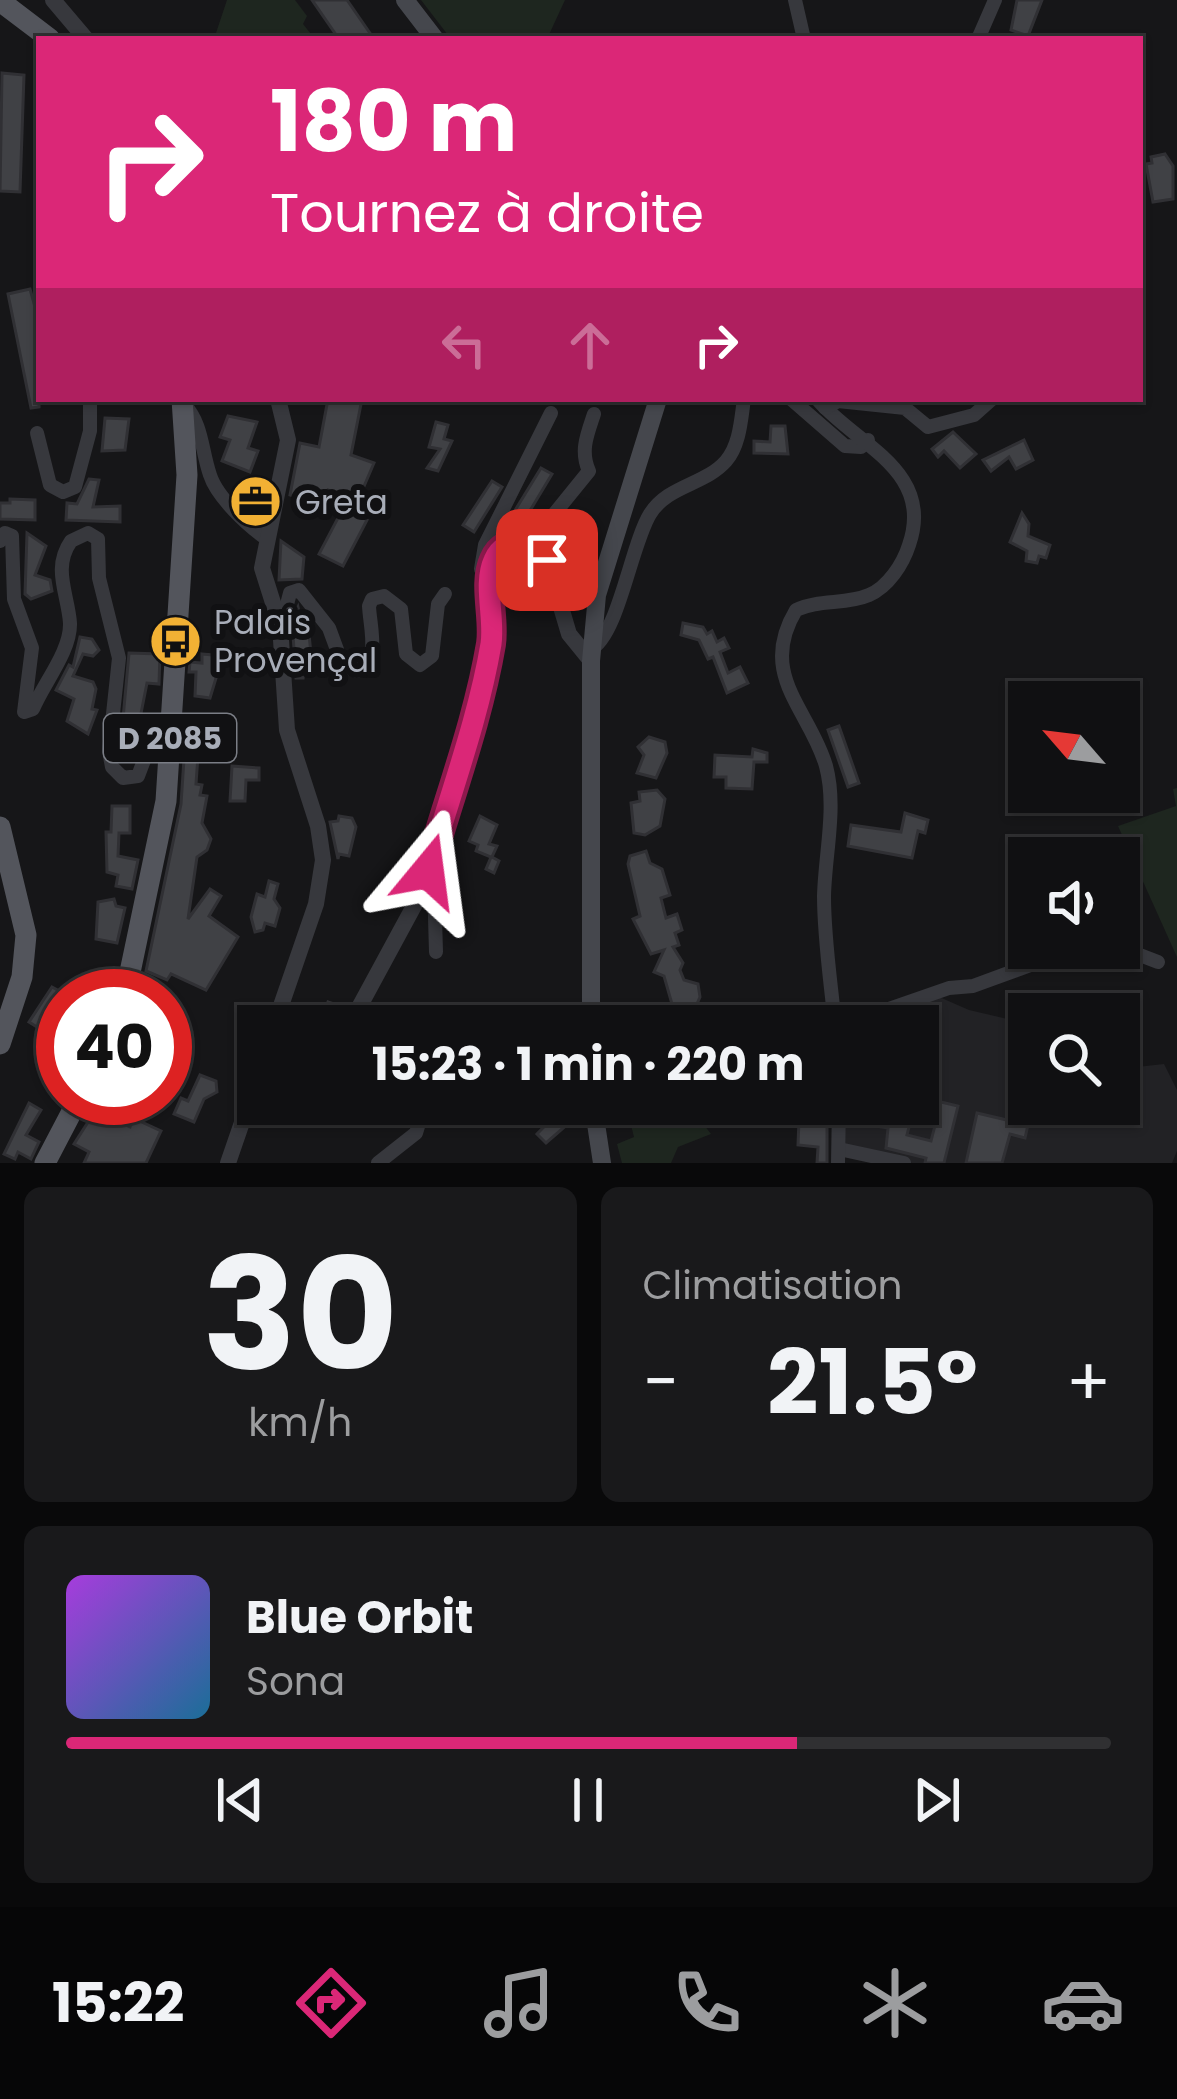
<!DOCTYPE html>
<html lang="fr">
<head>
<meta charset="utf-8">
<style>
  :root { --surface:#101012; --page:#19191b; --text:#f1f3f6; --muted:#9c9d9f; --line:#303032; --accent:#db2777 }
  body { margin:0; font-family:Poppins,sans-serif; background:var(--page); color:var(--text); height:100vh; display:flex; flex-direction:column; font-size:45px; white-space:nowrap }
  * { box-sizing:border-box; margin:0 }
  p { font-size:39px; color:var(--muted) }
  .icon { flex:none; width:66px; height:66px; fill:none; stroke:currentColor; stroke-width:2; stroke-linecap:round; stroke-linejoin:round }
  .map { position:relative; height:1163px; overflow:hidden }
  .drawer { display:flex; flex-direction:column; gap:24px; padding:24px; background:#09090a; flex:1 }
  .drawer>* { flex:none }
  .top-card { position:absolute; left:36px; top:36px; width:1107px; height:366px; border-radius:0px; box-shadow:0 3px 9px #0004,0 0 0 3px var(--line); background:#db2777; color:#fff; overflow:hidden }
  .needle { width:78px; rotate:298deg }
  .controls { position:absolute; left:1008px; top:681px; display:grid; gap:24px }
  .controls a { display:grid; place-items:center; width:132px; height:132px; border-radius:0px; background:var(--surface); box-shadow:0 3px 9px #0004,0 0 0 3px var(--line); font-size:60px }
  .speed { position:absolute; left:36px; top:969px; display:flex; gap:24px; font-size:60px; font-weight:700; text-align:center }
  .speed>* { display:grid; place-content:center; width:156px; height:156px; border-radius:50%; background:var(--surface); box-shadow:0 3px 9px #0004,0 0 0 3px var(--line); line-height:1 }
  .speed .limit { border:18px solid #d22; background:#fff; color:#111 }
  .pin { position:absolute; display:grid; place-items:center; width:102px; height:102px; color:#fff; margin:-51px; border-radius:24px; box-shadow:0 6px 18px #0006 }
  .me { position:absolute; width:132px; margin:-66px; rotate:16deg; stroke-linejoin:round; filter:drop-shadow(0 0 9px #0008) }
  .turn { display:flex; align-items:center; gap:42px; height:252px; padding:0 36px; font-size:54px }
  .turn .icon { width:156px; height:156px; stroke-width:2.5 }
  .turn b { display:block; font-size:84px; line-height:102px }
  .lanes { display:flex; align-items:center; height:114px; padding:0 36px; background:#0003; justify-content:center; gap:60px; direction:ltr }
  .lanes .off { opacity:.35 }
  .big { font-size:90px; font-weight:700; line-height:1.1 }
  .drawer .card { flex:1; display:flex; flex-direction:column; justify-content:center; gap:18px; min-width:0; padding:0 42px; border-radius:18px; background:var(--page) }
  .drawer .dial { align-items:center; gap:0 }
  .dial b { font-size:156px; line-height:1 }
  .song { display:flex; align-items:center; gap:36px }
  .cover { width:144px; height:144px; border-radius:18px; background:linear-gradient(135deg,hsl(280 70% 55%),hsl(200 70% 35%)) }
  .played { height:12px; border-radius:6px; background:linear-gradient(90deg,var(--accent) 70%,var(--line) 70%) }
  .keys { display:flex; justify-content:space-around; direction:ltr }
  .heat { display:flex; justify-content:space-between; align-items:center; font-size:66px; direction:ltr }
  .drawer .tiles { flex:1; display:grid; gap:24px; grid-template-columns:1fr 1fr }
  .card:last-child { grid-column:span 2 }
  .trip { position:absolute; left:237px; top:1005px; width:702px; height:120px; border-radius:0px; background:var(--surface); box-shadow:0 3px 9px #0004,0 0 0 3px var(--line); font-weight:700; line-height:120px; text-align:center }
  .tab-bar { display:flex; height:192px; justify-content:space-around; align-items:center; background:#060607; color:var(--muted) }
  .tab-bar .icon { width:84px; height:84px }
  .tab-bar .selected { color:var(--accent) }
  .tab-bar b { font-size:54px; color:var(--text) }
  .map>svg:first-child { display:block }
</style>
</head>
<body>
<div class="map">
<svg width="1177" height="1163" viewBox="0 0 1177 1163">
  <rect width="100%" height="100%" fill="#161618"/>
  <polygon fill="#222225" points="937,996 969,1010 1029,1024 1029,1104 1119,1104 1119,1069 1164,1064 1177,1090 1177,1151 1172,1163 912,1163 840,1147 840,1104 918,1104 918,1026 853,1026"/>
  <g fill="#1e261f">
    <polygon points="227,0 295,0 307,16 303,24 315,39 214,39"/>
    <polygon points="421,0 565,0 547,39 451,39"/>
    <polygon points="1177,788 1177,957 1118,826 1176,806 1173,789"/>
    <polygon points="688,1104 711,1134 678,1147 671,1163 622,1163 617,1144 634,1137 631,1125 656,1107"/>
  </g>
  <g fill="#404145" stroke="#303034" stroke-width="3">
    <polygon points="312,0 347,0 374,39 339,39"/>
    <polygon points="1017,0 1042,0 1028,36 1011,30"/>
    <polygon points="2,73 24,75 20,192 0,191"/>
    <polygon points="1165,154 1173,166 1173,199 1153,202 1146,164 1152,163 1151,157"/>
    <polygon points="30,289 39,321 39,407 31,408 8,294"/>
    <polygon points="328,399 362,399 351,455 374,463 353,512 367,520 343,566 319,554 348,499 328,490 324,498 316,496 308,513 296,509 300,498 290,495 300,443 319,447"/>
    <polygon points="228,416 257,422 248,448 258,451 250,472 222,461 230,440 220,437"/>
    <polygon points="105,418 129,419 125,450 102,451"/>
    <polygon points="436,422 448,425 444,439 452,441 438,471 427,468 440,449 429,447"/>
    <polygon points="771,426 785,426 788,454 754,453 754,441 770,442"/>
    <polygon points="953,432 976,454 960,468 944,451 938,457 932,449"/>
    <polygon points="1024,440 1033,460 1016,469 1009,457 991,471 983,460"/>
    <polygon points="541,468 552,474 525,519 514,512"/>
    <polygon points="89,479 99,480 93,507 120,506 120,522 66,520 67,503 77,504"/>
    <polygon points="492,481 502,487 474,532 463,525"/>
    <polygon points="10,499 35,500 35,520 0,519 0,503 10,503"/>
    <polygon points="1022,513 1029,524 1028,536 1050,545 1046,558 1039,556 1037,563 1026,561 1027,551 1010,542"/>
    <polygon points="27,533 46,546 35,575 50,580 52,591 31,599 25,594"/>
    <polygon points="281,541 304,557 302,579 279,580"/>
    <polygon points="298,607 302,624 308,624 311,654 326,653 330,662 303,666 303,678 296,678 292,621"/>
    <polygon points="683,623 703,627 707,634 712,631 717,642 724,638 729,648 720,652 728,673 740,667 748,683 727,693 713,657 708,659 699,640 681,635"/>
    <polygon points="80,637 92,639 99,650 93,656 83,654 73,676 93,682 96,689 92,709 97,710 88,734 67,721 74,699 56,690 69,665 73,667"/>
    <polygon points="129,653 160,654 159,684 147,683 132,759 122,758 120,751"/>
    <polygon points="202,654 213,655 215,664 220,665 210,698 195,696 196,672 189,672 190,662 202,663"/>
    <polygon points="839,726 859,783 848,787 828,730"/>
    <polygon points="186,728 194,729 192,741 199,742 196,784 202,785 200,795 207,796 202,823 211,839 207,850 197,857 188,919 210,889 221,896 209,916 238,937 206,990 171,974 167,980 146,971 181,804"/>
    <polygon points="649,737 665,742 667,753 656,778 637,773 644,755 638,747"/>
    <polygon points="753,749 767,753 767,762 754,762 752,789 726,788 726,777 714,777 715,755 752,757"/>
    <polygon points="232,766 259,768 259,780 246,780 245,801 230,801"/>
    <polygon points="657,790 665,799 660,826 645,835 634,833 631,803 640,801 639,792"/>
    <polygon points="112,806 130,806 130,833 119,833 118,856 138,860 132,889 116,886 118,875 107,872 106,832 111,832"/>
    <polygon points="905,813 928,820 925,833 918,831 912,858 848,846 851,825 901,832"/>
    <polygon points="339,816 352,818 356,827 349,856 339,854 338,859 330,822 338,821"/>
    <polygon points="480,816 497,825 489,844 497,846 492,857 499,861 494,873 486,869 491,857 476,851 478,845 469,841"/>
    <polygon points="646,851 650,863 662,869 670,895 661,898 666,918 677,914 682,930 675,933 679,945 673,947 683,963 680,970 684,980 698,984 700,997 687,1026 666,1026 672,1004 664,976 654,972 664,950 651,954 633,919 640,916 628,864 630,856"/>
    <polygon points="269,881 278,884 274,899 280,908 275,926 265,923 263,930 255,932 251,917 257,894 265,897"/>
    <polygon points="114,899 116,906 125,908 117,943 96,939 98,902"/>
    <polygon points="52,987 63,993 63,1004 45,1032 29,1022"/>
    <polygon points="328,1002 340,1006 335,1026 288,1026 294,1009 322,1020"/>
    <polygon points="200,1075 216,1081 217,1092 204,1099 194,1122 174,1114 181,1098 188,1101"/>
    <polygon points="941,1102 958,1106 944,1163 925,1163 926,1158 886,1148 888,1128 876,1126 880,1113 858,1107 915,1104 907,1135 931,1141"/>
    <polygon points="29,1103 41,1110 26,1135 39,1142 31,1159 18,1152 15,1159 4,1154"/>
    <polygon points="566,1104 577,1110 576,1117 546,1143 537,1134"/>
    <polygon points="91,1108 130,1127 133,1118 161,1131 146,1163 84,1163 89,1152 74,1144 90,1119 86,1118"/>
    <polygon points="977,1113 1028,1125 1025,1138 1010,1134 1002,1163 966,1163"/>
    <polygon points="799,1119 827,1122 827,1163 817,1163 818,1147 798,1145"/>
  </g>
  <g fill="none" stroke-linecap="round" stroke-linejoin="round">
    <g stroke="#37383d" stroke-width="14">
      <polyline points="795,0 804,39"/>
      <polyline points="978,39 995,0"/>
      <polyline points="791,399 845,446 861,447 868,440"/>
      <path d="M817 399C856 445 935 470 909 545 903 564 888 587 869 595 846 605 819 599 796 610 757 675 810 710 826 766 837 807 825 854 824 896 824 939 831 983 835 1026"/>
      <path d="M184 404C203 425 201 449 210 475 217 497 248 526 267 539"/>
      <polyline points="825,408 838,401 905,408 928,427 974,415 992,399"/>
      <polyline points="37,433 50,485 63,492 75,487 90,431 90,399"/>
      <path d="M0 541 5 533 12 536 14 599 32 648 24 712 33 709C43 684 71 651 70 623 68 594 52 568 71 541L88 533 98 539 99 578 119 658 109 751 112 767 123 778 138 776 154 734 162 727H171"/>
      <path d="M529 545 589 471C580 451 587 435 594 414"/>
      <polyline points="491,579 481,569 485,545 551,413"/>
      <path d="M278 616 285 612 290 593 299 590 329 628 343 666 357 671C381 659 370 629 369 606L372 599 384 596 401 609 406 654 420 665 432 656 438 604 445 594"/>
      <path d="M591 649C618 636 631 545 650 514 668 485 705 485 726 461 740 445 741 419 744 399"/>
      <polyline points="425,879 434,883 436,952"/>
      <polyline points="1119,947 1158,962"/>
      <polyline points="840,1026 949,988 973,986 1077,948"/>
      <polyline points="839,1149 904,1163"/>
      <polyline points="378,1163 416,1133 425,1104"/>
      <polyline points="838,1163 839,1104"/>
    </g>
    <g stroke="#37383d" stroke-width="16">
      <polyline points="53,0 86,39"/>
      <polyline points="274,1026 316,904 323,860 318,826 287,730 280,625 262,568 288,440 278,399"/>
      <polyline points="349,1026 421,893 489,651 491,571 500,551 517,544 533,547 547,560 569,634 591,661"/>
      <polyline points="245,1120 280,1104"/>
      <polyline points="228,1163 258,1076"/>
    </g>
    <g stroke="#45474d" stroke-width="18">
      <polyline points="405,0 435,39"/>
      <polyline points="591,1026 591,661 597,595 658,399"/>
      <polyline points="593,1104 602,1163"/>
    </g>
    <g stroke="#53555c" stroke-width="21">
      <polyline points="0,1 50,39"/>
      <polyline points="0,827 26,935 22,977 0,1044"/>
      <polyline points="125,996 166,801 187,475 182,399"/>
      <polyline points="45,1163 79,1098"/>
    </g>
  </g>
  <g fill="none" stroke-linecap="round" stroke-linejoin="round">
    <defs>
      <path id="route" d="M428 871C449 797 478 721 491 644 495 618 483 584 494 560 505 534 533 544 547 560"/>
    </defs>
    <use href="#route" stroke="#8e194d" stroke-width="30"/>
    <use href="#route" stroke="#db2777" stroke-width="21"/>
  </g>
  <defs>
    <symbol id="office-disc" viewBox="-11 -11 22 22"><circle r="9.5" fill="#f2b134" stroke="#111113"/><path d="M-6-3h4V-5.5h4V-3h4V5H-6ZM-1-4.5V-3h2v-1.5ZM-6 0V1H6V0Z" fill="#111"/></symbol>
    <symbol id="bus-disc" viewBox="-11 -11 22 22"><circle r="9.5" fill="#f2b134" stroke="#111113"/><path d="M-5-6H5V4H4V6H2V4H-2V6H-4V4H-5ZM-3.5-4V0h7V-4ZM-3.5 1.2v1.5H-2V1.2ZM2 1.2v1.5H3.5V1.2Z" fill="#111"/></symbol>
  </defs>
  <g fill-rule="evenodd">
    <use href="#office-disc" x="226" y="472" width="59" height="59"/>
    <use href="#bus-disc" x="146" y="612" width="59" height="59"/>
  </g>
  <g text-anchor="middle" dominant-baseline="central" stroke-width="12" stroke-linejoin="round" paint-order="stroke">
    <rect fill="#111113" stroke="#7b7e86" stroke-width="3" x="104" y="714" width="132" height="48" rx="9"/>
    <g font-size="30" font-weight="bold" fill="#a8adb8">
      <text x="170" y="738">D 2085</text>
    </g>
    <g font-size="33" fill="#a8adb8" stroke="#111113" text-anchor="start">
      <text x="295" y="502">Greta</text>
      <text x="214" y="622">Palais<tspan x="214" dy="38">Provençal</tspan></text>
    </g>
  </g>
</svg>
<div class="controls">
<a><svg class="needle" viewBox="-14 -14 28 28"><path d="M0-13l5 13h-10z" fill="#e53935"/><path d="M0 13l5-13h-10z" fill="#9c9d9f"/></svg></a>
<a><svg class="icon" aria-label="sound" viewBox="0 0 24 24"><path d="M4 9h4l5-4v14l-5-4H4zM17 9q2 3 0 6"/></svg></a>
<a><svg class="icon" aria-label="search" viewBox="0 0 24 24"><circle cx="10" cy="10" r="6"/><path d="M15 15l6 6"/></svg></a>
</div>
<div class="speed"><div class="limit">40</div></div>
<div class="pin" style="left:547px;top:560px;background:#d93025"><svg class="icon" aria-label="arrive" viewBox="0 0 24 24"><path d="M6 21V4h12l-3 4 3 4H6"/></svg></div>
<svg class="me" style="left:428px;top:871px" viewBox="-20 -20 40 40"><path d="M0-17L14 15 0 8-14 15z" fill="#db2777" stroke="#fff" stroke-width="4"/></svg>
<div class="trip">15:23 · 1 min · 220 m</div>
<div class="top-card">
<div class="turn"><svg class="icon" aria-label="right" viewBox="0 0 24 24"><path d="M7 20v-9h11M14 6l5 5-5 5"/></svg><div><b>180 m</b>Tournez à droite</div></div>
<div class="lanes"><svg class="icon off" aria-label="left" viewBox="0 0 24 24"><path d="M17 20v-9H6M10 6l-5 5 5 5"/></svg><svg class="icon off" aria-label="ahead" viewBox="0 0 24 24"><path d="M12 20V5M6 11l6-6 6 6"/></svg><svg class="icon" aria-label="right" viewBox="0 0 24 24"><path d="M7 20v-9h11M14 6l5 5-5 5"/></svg></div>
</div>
</div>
<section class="drawer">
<div class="tiles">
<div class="card dial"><b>30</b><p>km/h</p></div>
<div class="card"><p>Climatisation</p>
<div class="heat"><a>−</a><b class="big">21.5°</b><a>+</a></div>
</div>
<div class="card">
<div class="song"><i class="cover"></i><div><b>Blue Orbit</b><p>Sona</p></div></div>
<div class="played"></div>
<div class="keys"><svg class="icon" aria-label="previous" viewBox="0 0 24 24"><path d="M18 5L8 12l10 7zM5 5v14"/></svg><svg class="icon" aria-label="pause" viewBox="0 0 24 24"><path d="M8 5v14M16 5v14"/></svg><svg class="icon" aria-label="next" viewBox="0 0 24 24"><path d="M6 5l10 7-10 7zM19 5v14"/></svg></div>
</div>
</div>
</section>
<nav class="tab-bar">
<b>15:22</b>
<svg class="icon selected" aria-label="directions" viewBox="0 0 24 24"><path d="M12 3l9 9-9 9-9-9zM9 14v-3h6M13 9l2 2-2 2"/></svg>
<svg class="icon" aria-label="music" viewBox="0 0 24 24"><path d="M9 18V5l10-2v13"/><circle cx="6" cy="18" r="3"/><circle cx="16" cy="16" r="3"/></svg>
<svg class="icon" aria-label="phone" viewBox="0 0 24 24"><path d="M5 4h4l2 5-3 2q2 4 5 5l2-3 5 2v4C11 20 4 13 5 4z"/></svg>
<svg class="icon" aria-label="climate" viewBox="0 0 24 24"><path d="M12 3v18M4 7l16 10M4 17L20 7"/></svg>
<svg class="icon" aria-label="car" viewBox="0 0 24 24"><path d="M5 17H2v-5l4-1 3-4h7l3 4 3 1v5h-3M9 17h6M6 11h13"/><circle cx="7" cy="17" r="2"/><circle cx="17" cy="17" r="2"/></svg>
</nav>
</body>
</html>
